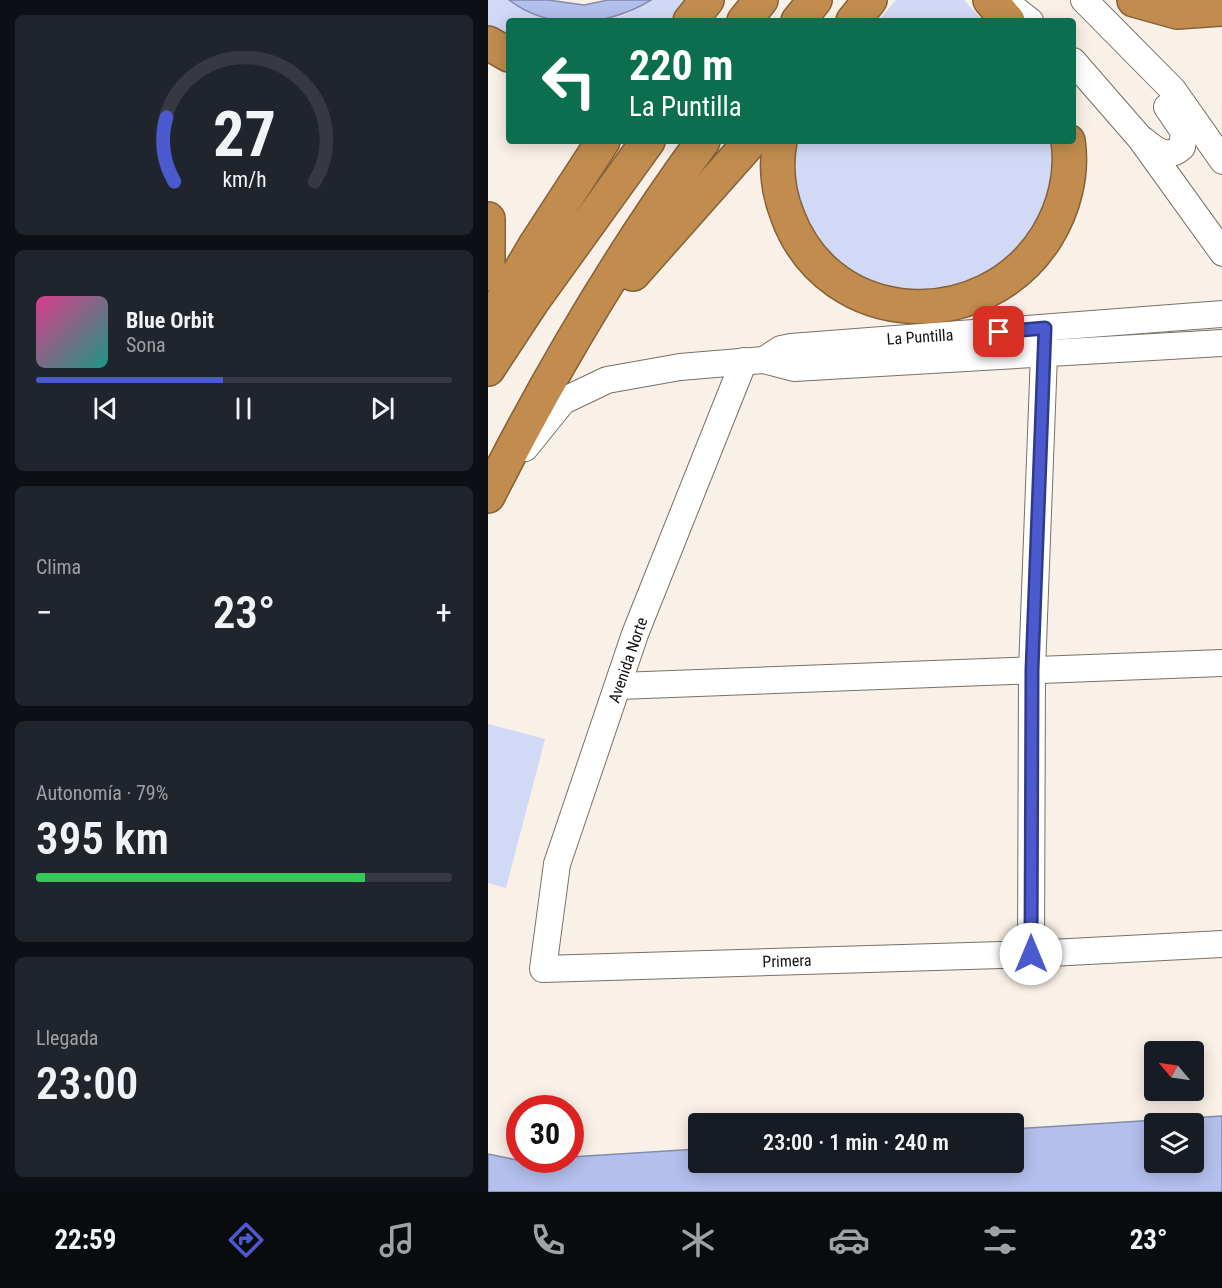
<!DOCTYPE html>
<html lang="es">
<head>
<meta charset="utf-8">
<style>
  :root { --surface:#171b24; --page:#20242c; --text:#f1f3f6; --muted:#9ea1a6; --line:#363941; --accent:#4b5acf }
  body { margin:0; font-family:"Roboto Condensed",sans-serif; background:var(--page); color:var(--text); height:100vh; display:flex; flex-direction:column; font-size:22px; white-space:nowrap }
  * { box-sizing:border-box; margin:0 }
  p { font-size:20px; color:var(--muted) }
  .icon { flex:none; width:33px; height:33px; fill:none; stroke:currentColor; stroke-width:2; stroke-linecap:round; stroke-linejoin:round }
  .map { position:relative; flex:1; overflow:hidden }
  .sheet { display:flex; flex-direction:column; gap:15px; padding:15px; background:#0d0f14; width:488px }
  .sheet>* { flex:none }
  .guide { position:absolute; left:18px; top:18px; width:570px; height:126px; border-radius:6px; box-shadow:0 3px 15px #0003; background:#0b6e4f; color:#fff; overflow:hidden }
  .needle { width:39px; rotate:299deg }
  .controls { position:absolute; left:656px; top:1041px; display:grid; gap:12px }
  .controls a { display:grid; place-items:center; width:60px; height:60px; border-radius:6px; background:var(--surface); box-shadow:0 3px 15px #0003; font-size:30px }
  .speed { position:absolute; left:18px; top:1095px; display:flex; gap:12px; font-size:30px; font-weight:700; text-align:center }
  .speed>* { display:grid; place-content:center; width:78px; height:78px; border-radius:50%; background:var(--surface); box-shadow:0 3px 15px #0003; line-height:1 }
  .speed .limit { border:9px solid #d22; background:#fff; color:#111 }
  .pin { position:absolute; display:grid; place-items:center; width:51px; height:51px; color:#fff; margin:-26px; border-radius:12px; box-shadow:0 3px 9px #0006 }
  .me { position:absolute; width:66px; margin:-33px; rotate:0deg; stroke-linejoin:round; filter:drop-shadow(0 0 4px #0008) }
  .turn { display:flex; align-items:center; gap:21px; height:126px; padding:0 24px; font-size:27px }
  .turn .icon { width:78px; height:78px; stroke-width:2.5 }
  .turn b { display:block; font-size:42px; line-height:51px }
  .big { font-size:45px; font-weight:600; line-height:1.1 }
  .sheet .widget { flex:1; display:flex; flex-direction:column; justify-content:center; gap:9px; min-width:0; padding:0 21px; border-radius:9px; background:var(--page) }
  .sheet .dial { align-items:center; gap:0 }
  .dial svg { height:156px; overflow:visible; fill:none; stroke:var(--line); stroke-width:7; stroke-linecap:round; text-anchor:middle }
  .dial text { fill:var(--text); stroke:none }
  .song { display:flex; align-items:center; gap:18px }
  .cover { width:72px; height:72px; border-radius:9px; background:linear-gradient(135deg,hsl(330 70% 55%),hsl(170 70% 35%)) }
  .played { height:6px; border-radius:3px; background:linear-gradient(90deg,var(--accent) 45%,var(--line) 45%) }
  .keys { display:flex; justify-content:space-around; direction:ltr }
  .heat { display:flex; justify-content:space-between; align-items:center; font-size:33px; direction:ltr }
  .charge { height:9px; border-radius:4px; background:linear-gradient(90deg,#34c759 79%,var(--line) 0) }
  .trip { position:absolute; left:200px; top:1113px; width:336px; height:60px; border-radius:6px; background:var(--surface); box-shadow:0 3px 15px #0003; font-weight:600; line-height:60px; text-align:center }
  .dock { display:flex; height:96px; justify-content:space-around; align-items:center; background:#090b0e; color:var(--muted) }
  .dock .icon { width:42px; height:42px }
  .dock .on { color:var(--accent) }
  .dock b { font-size:27px; color:var(--text) }
  main { display:flex; flex:1; min-height:0 }
  .map>svg:first-child { display:block }
</style>
</head>
<body>
<main>
<section class="sheet">
<div class="widget dial"><svg viewBox="0 0 100 80">
<path d="M14 69A42 42 0 1 1 86 69"/>
<path d="M14 69A42 42 0 0 1 10 36" stroke="#4b5acf"/>
<text x="50" y="56" font-size="32" font-weight="700">27</text>
<text x="50" y="72" font-size="11">km/h</text>
</svg></div>
<div class="widget">
<div class="song"><i class="cover"></i><div><b>Blue Orbit</b><p>Sona</p></div></div>
<div class="played"></div>
<div class="keys"><svg class="icon" aria-label="previous" viewBox="0 0 24 24"><path d="M18 5L8 12l10 7zM5 5v14"/></svg><svg class="icon" aria-label="pause" viewBox="0 0 24 24"><path d="M8 5v14M16 5v14"/></svg><svg class="icon" aria-label="next" viewBox="0 0 24 24"><path d="M6 5l10 7-10 7zM19 5v14"/></svg></div>
</div>
<div class="widget"><p>Clima</p>
<div class="heat"><a>−</a><b class="big">23°</b><a>+</a></div>
</div>
<div class="widget"><p>Autonomía · 79%</p><b class="big">395 km</b><div class="charge"></div></div>
<div class="widget"><p>Llegada</p><b class="big">23:00</b></div>
</section>
<div class="map">
<svg width="735" height="1192" viewBox="0 0 735 1192">
  <rect width="100%" height="100%" fill="#f9f0e7"/>
  <g fill="#d1d9f6">
    <polygon points="0,0 21,0 53,16 70,21 21,21 21,40 0,26"/>
    <polygon points="163,0 198,0 181,21 113,21 137,15"/>
    <polygon points="408,0 476,0 495,21 390,21"/>
    <path d="M308 141H565C565 153 568 166 566 177 562 203 549 227 532 246 520 259 507 275 491 282 410 316 317 266 305 177 304 166 307 152 308 141Z"/>
    <polygon points="0,724 57,739 18,888 0,883"/>
  </g>
  <g fill="#b3bfec" stroke="#848baa" stroke-width="1.5" fill-rule="evenodd">
    <path d="M21 0H60L96 5 120 0H163C120 26 63 32 21 0Z"/>
    <path d="M734 1116V1192H0V1154L29 1160H82L83 1157 210 1149V1162H525V1129ZM666 1124H705V1162H666Z"/>
  </g>
  <g fill="none" stroke-linecap="round" stroke-linejoin="round">
    <defs>
      <g id="minor">
        <polyline points="515,0 542,21"/>
        <polyline points="596,0 685,90 735,161"/>
        <polyline points="585,61 652,138 735,253"/>
        <path d="M655 140C668 151 680 160 694 147L696 132 679 107"/>
        <polyline points="276,360 293,349 303,347 735,314"/>
        <polyline points="256,361 147,634 69,864 55,969 543,954 735,944"/>
        <polyline points="37,448 75,401 119,380 192,367 276,360 306,368 735,343"/>
        <polyline points="131,686 735,663"/>
        <polyline points="543,954 544,670 557,328"/>
      </g>
      <g id="highway">
        <polyline points="502,0 520,21"/>
        <polyline points="646,0 689,12 735,9"/>
        <polyline points="202,21 219,0"/>
        <polyline points="256,21 273,0"/>
        <polyline points="310,21 327,0"/>
        <polyline points="365,21 382,0"/>
        <polyline points="0,43 21,55"/>
        <path d="M292 141C287 167 290 192 300 217 343 330 497 336 559 236 576 208 585 174 580 141"/>
        <polyline points="0,219 0,274"/>
        <polyline points="145,274 263,141"/>
        <polyline points="0,325 48,244 115,141"/>
        <polyline points="0,369 44,302 160,141"/>
        <path d="M0 496C63 372 133 253 215 141"/>
      </g>
    </defs>
    <use href="#minor" stroke="#787068" stroke-width="28"/>
    <use href="#highway" stroke="#856138" stroke-width="36"/>
    <use href="#minor" stroke="#fff" stroke-width="26"/>
    <use href="#highway" stroke="#c18c4e" stroke-width="33"/>
  </g>
  <g fill="none" stroke-linecap="round" stroke-linejoin="round">
    <defs>
      <polyline id="route" points="511,332 557,328 544,670 543,954"/>
    </defs>
    <use href="#route" stroke="#313a87" stroke-width="15"/>
    <use href="#route" stroke="#4b5acf" stroke-width="10"/>
  </g>
  <g text-anchor="middle" dominant-baseline="central" stroke-width="4.5" stroke-linejoin="round" paint-order="stroke">
    <g font-size="16" fill="#15120f" stroke="#fff">
      <text transform="translate(432 337) rotate(-4)">La Puntilla</text>
      <text transform="translate(140 660) rotate(-71)">Avenida Norte</text>
      <text transform="translate(299 961) rotate(-2)">Primera</text>
    </g>
  </g>
</svg>
<div class="controls">
<a><svg class="needle" viewBox="-14 -14 28 28"><path d="M0-13l5 13h-10z" fill="#e53935"/><path d="M0 13l5-13h-10z" fill="#9ea1a6"/></svg></a>
<a><svg class="icon" aria-label="layers" viewBox="0 0 24 24"><path d="M12 4l9 5-9 5-9-5zM3 14l9 5 9-5"/></svg></a>
</div>
<div class="speed"><div class="limit">30</div></div>
<div class="pin" style="left:511px;top:332px;background:#d93025"><svg class="icon" aria-label="arrive" viewBox="0 0 24 24"><path d="M6 21V4h12l-3 4 3 4H6"/></svg></div>
<svg class="me" style="left:543px;top:954px" viewBox="-20 -20 40 40"><circle r="19" fill="#fff"/><path d="M0-13L10 11 0 6-10 11z" fill="#4b5acf"/></svg>
<div class="trip">23:00 · 1 min · 240 m</div>
<div class="guide">
<div class="turn"><svg class="icon" aria-label="left" viewBox="0 0 24 24"><path d="M17 20v-9H6M10 6l-5 5 5 5"/></svg><div><b>220 m</b>La Puntilla</div></div>
</div>
</div>
</main>
<nav class="dock">
<b>22:59</b>
<svg class="icon on" aria-label="directions" viewBox="0 0 24 24"><path d="M12 3l9 9-9 9-9-9zM9 14v-3h6M13 9l2 2-2 2"/></svg>
<svg class="icon" aria-label="music" viewBox="0 0 24 24"><path d="M9 18V5l10-2v13"/><circle cx="6" cy="18" r="3"/><circle cx="16" cy="16" r="3"/></svg>
<svg class="icon" aria-label="phone" viewBox="0 0 24 24"><path d="M5 4h4l2 5-3 2q2 4 5 5l2-3 5 2v4C11 20 4 13 5 4z"/></svg>
<svg class="icon" aria-label="climate" viewBox="0 0 24 24"><path d="M12 3v18M4 7l16 10M4 17L20 7"/></svg>
<svg class="icon" aria-label="car" viewBox="0 0 24 24"><path d="M5 17H2v-5l4-1 3-4h7l3 4 3 1v5h-3M9 17h6M6 11h13"/><circle cx="7" cy="17" r="2"/><circle cx="17" cy="17" r="2"/></svg>
<svg class="icon" aria-label="filters" viewBox="0 0 24 24"><path d="M4 7h16M4 17h16"/><circle cx="9" cy="7" r="2"/><circle cx="15" cy="17" r="2"/></svg>
<b>23°</b>
</nav>
</body>
</html>
